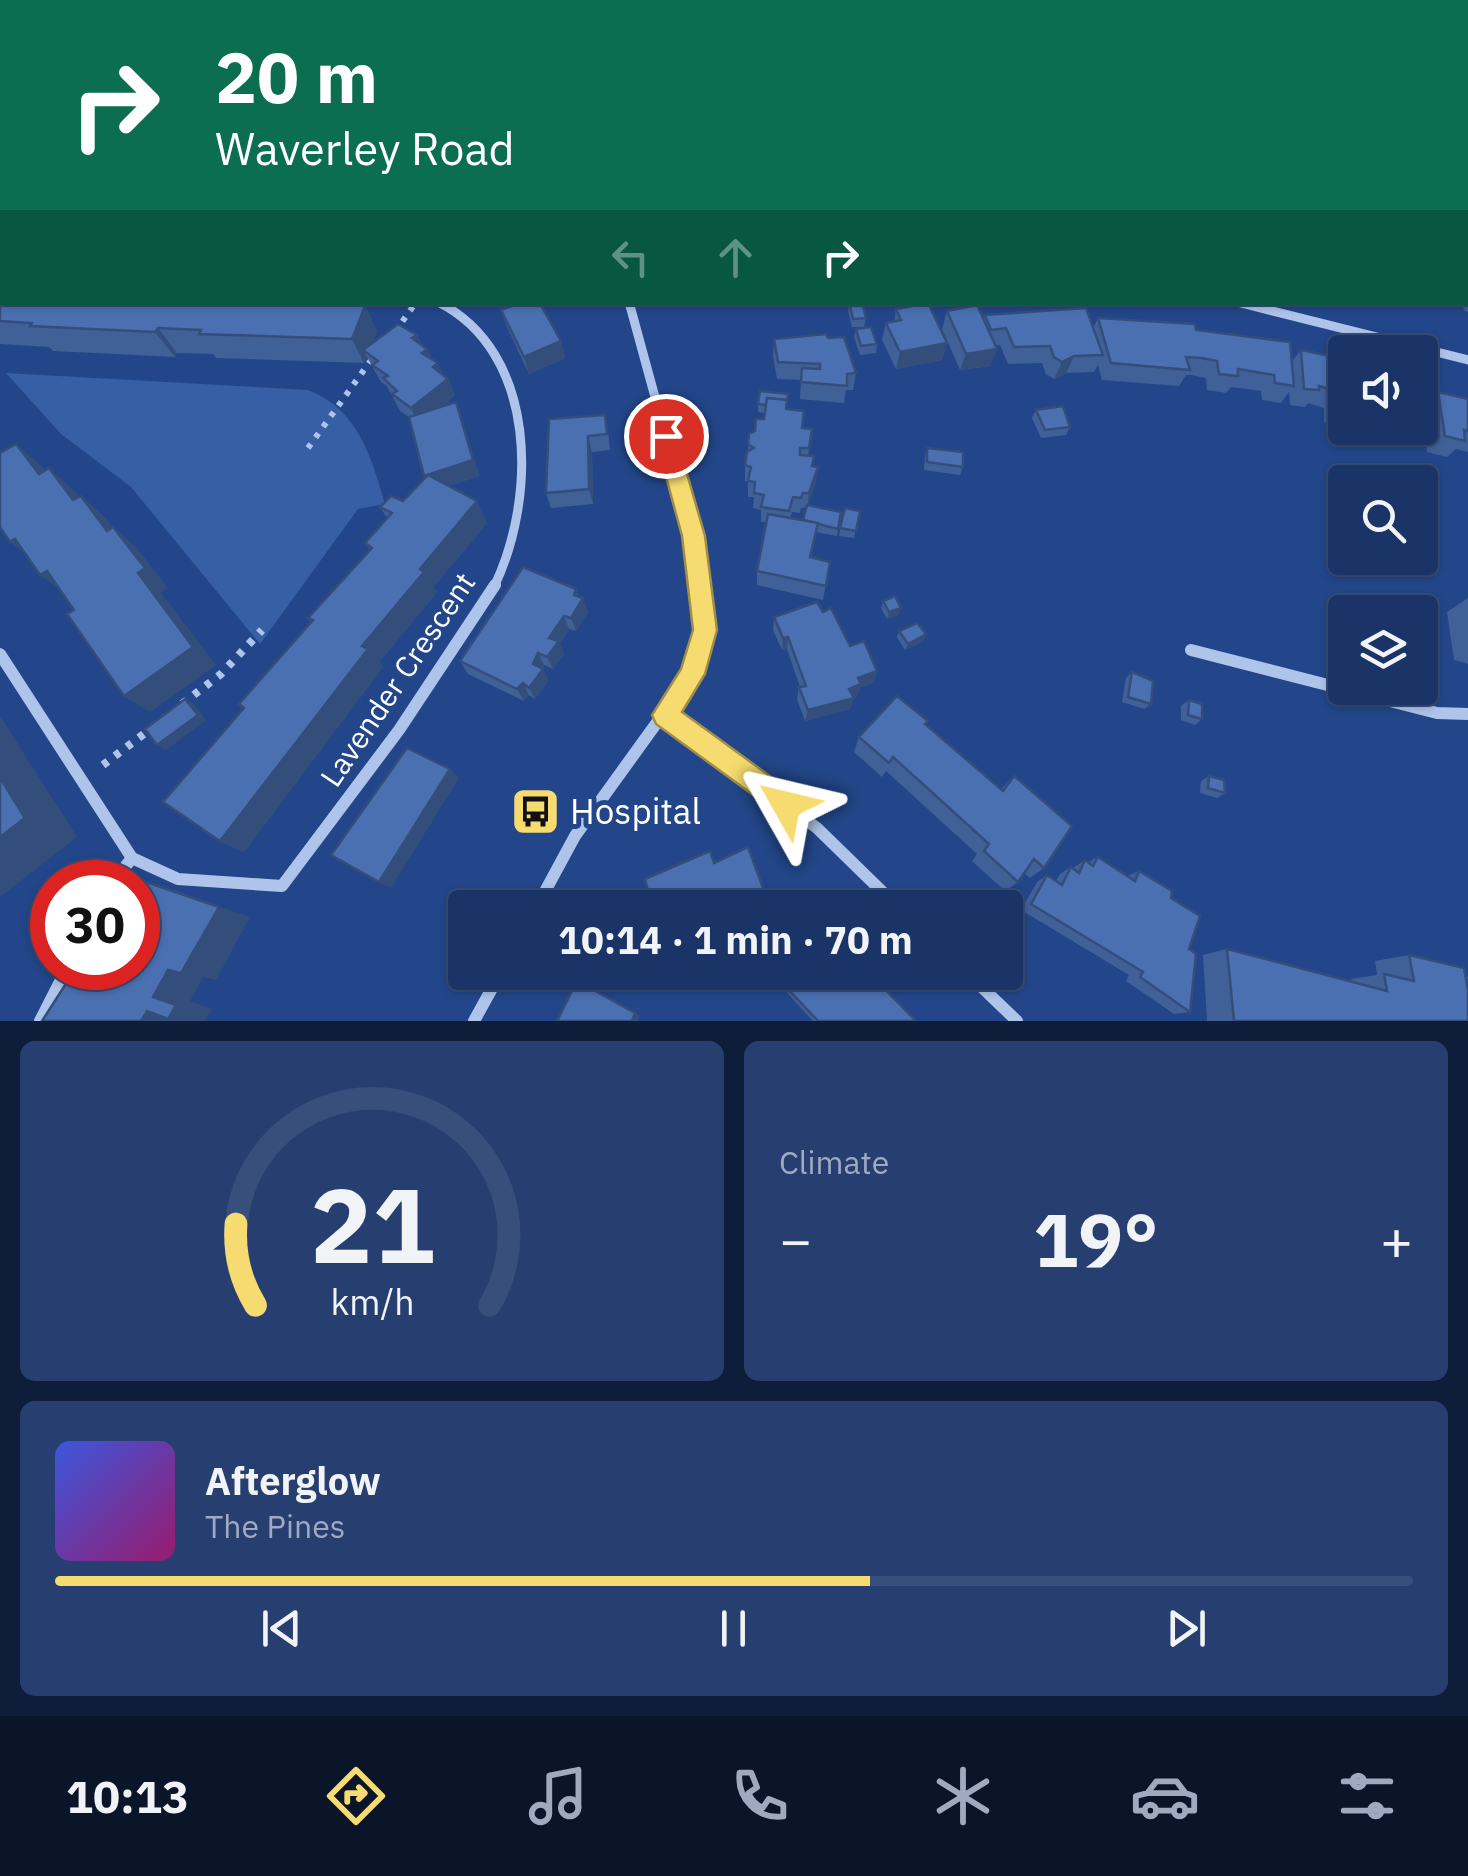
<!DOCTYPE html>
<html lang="en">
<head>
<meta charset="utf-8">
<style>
  :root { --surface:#1a3467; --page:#273f70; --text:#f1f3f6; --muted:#9faac0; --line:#384f7b; --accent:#f6db70 }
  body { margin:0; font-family:"IBM Plex Sans",sans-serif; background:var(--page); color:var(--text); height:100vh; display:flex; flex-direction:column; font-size:38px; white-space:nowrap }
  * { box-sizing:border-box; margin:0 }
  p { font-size:32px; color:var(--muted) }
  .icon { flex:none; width:55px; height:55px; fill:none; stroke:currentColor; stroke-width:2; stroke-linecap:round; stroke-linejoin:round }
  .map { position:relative; height:1021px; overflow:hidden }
  .drawer { display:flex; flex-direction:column; gap:20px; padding:20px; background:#0e1d39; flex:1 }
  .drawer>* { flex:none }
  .banner { position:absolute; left:0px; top:0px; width:1470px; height:305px; box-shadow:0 2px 8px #0004,0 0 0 2px var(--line); background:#0b6e4f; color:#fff; overflow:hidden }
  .tools { position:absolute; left:1328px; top:335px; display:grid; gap:20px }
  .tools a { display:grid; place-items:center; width:110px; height:110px; border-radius:10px; background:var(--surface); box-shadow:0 2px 8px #0004,0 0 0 2px var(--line); font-size:50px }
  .speed { position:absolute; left:30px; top:860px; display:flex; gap:20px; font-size:50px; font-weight:700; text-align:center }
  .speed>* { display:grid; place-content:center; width:130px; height:130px; border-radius:50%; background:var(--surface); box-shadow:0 2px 8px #0004,0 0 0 2px var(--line); line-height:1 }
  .speed .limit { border:15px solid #d22; background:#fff; color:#111 }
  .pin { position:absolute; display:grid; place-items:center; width:85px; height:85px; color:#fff; margin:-42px; border:5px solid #fff; border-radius:50%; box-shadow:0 2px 10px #0007 }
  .me { position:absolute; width:110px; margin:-55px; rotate:307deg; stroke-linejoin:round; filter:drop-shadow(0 0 8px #0008) }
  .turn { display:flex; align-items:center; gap:35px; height:210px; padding:0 50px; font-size:45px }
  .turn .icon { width:130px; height:130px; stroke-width:2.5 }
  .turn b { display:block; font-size:70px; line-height:85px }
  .lanes { display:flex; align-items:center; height:95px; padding:0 50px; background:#0003; justify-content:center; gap:50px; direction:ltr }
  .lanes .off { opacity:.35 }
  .big { font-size:75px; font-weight:800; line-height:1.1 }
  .drawer .tile { flex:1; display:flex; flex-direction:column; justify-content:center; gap:15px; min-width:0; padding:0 35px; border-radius:15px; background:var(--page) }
  .drawer .dial { align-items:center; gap:0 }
  .dial svg { height:260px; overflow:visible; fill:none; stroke:var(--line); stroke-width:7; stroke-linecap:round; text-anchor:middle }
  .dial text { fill:var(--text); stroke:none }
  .song { display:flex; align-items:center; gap:30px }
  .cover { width:120px; height:120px; border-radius:15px; background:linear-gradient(135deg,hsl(230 70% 55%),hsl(320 70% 35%)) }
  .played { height:10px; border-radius:5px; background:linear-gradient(90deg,var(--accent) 60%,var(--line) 60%) }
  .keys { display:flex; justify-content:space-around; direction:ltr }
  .heat { display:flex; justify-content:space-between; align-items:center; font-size:55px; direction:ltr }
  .drawer .tiles { flex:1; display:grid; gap:20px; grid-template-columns:1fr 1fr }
  .tile:last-child { grid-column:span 2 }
  .trip { position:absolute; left:448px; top:890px; width:575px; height:100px; border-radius:10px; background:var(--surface); box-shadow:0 2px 8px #0004,0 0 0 2px var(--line); font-weight:800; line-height:100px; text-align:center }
  .tab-bar { display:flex; height:160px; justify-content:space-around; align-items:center; background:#0a1529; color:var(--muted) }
  .tab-bar .icon { width:70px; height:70px }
  .tab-bar .on { color:var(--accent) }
  .tab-bar b { font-size:45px; color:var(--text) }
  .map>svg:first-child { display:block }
</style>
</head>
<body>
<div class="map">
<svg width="1468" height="1021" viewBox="0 0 1468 1021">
  <rect width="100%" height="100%" fill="#224689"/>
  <path fill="#365fa6" d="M6 373 308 390C358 409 371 456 385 504L358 509 260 644 131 487 61 434Z"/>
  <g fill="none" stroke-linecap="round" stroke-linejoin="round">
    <polyline stroke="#aec4ea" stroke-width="5" stroke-dasharray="4 5" stroke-linecap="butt" points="353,2 363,0"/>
    <g stroke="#aec4ea" stroke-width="6" stroke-dasharray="5 8" stroke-linecap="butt">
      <polyline points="395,332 414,305"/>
      <polyline points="308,448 374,356"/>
    </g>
    <g stroke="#aec4ea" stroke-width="8" stroke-dasharray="6 9" stroke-linecap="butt">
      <polyline points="182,704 221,674 262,630"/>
      <polyline points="103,765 153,727"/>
    </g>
    <g stroke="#aec4ea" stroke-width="9">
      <path d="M438 302C538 352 537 498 494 587"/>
      <polyline points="629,302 693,536 700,587"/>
      <polyline points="1237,302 1468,360"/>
    </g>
    <g stroke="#aec4ea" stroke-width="12">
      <polyline points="1191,650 1437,713 1468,714"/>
      <polyline points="0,654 132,858 178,879 282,886 399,730 495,585"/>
      <polyline points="665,715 817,828 899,908"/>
      <polyline points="113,882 132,858"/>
      <polyline points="536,908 575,836 692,674 705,630 699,585"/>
      <polyline points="966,972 1017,1021"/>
      <polyline points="40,1021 67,968"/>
      <polyline points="474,1021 501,972"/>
    </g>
  </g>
  <g fill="#406098" fill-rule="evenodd">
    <polygon points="15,0 91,0 90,2 17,2"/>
    <polygon points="128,0 151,0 150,2 130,2"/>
    <polygon points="1332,0 1394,0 1395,1 1394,2 1333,2"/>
    <rect x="0" y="42" width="2" height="55"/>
    <polygon points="1468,258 1468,312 1465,311 1460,302 1468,302"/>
    <polygon points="0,290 225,304 365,306 377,331 372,343 417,335 421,345 427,349 431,358 438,363 443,375 448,379 455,395 441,407 456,402 462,419 479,476 448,486 487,523 433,587 437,592 379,662 383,667 244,852 220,841 244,708 311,622 308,618 370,550 365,543 387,518 380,507 403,501 425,478 409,417 400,411 387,386 381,382 367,357 364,363 216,358 213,354 177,353 175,357 53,351 49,347 0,344"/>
    <polygon points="849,302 866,318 864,327 852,327 848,311"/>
    <polygon points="896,309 947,343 942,360 896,369 882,340 886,323 894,322"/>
    <polygon points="501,310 561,341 565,358 529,374 507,327"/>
    <polygon points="947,311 983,320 985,315 1093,328 1098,318 1196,330 1292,361 1301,350 1345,359 1345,427 1324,422 1324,408 1308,403 1305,407 1290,405 1289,392 1281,403 1262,400 1261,391 1231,387 1226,393 1207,390 1206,378 1191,375 1186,375 1179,386 1102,380 1098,365 1094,372 1066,373 1054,379 1046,374 1042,363 1008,364 1000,345 995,346 990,366 960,370 942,329"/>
    <polygon points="856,329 877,344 876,353 860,355 854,337"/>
    <polygon points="828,338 856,373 853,390 846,390 844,403 800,399 801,380 777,379 773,356 774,339"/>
    <polygon points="1438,392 1468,399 1468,452 1456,449 1447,457 1427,452 1424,430 1407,445 1386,440 1384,428 1420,428 1423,407"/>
    <path d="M788 394 787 409 802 428 812 429 808 456 816 483 808 505 841 512 837 536 816 532 811 557 830 562 823 600 757 585V571L766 522H761V510L753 508 754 497H748V482L745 481V465L748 452 749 434 755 431 764 419 765 413 758 412V404ZM801 508H806L803 520 790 518 792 512 800 513Z"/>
    <polygon points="1036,410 1070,427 1066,435 1041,438 1032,418"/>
    <polygon points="549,419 608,431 610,450 592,452 593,504 551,508 546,493"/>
    <polygon points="1354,428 1376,428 1376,436 1368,444 1354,441"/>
    <polygon points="927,448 963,467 960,475 924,470 925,456"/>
    <polygon points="845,508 860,511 854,538 839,536"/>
    <polygon points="576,589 579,597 583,598 588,612 576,631 569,629 560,643 564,654 553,669 544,665 542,669 548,681 535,699 529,695 524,701 468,674 460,661"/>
    <polygon points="1468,598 1468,664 1454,660 1447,612"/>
    <polygon points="883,601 898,615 887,619 881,608"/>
    <polygon points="823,612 850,646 877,671 873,683 860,687 857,696 854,698 850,709 805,721 797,699 799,687 800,687 787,649 782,650 773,630 774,617"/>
    <polygon points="899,631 926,634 923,641 905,650 897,637"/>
    <polygon points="1132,672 1151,704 1144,709 1122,702 1126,678"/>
    <polygon points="1189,700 1202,719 1195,725 1181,720 1181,706"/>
    <polygon points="926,725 1001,789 1014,776 1044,868 1030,878 1024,873 1018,882 1005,891 972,861 977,854 886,771 882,777 854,752 859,737"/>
    <polygon points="1209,776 1225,793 1217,798 1200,793 1201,781"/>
    <polygon points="1098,857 1127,876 1139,871 1171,898 1189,949 1190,1012 1174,1014 1126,981 1129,975 1021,910 1037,882 1047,875 1056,881 1060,874 1071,867 1073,868 1085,860 1088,862"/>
    <polygon points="1227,949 1352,982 1351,979 1377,975 1375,961 1409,955 1468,977 1468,1021 1207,1021 1203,955"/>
    <polygon points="768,972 868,972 916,1021 813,1021"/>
  </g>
  <g fill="#344e7c">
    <polygon points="365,306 377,331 368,354 363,350 367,357 364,363 352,339"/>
    <polygon points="158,328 177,353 175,357 155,332"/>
    <polygon points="417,335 424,352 427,349 434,366 438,363 445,379 440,384 412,338"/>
    <polygon points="561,341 565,358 529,374 524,357"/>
    <polygon points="947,343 942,360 896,369 900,352"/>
    <polygon points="997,349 990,366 960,370 966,354"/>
    <polygon points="1074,356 1066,373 1054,379 1062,362"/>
    <polygon points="448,379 455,395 419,425 411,408"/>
    <polygon points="456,402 462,419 479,476 432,491 424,476"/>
    <polygon points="588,436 592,452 593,504 589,489"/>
    <polygon points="16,444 42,467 64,496 39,474"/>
    <polygon points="818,467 816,483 807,508 809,493"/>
    <polygon points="49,468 74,490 98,522 73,500"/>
    <polygon points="81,496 105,517 131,551 107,531"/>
    <polygon points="477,501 487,523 433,587 437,592 379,662 383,667 244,852 220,841 420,569"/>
    <polygon points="113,527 137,548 168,588 161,593 216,665 150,712 124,696 138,573"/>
    <polygon points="15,539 39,563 10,542"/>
    <polygon points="47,571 68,595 40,575"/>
    <polygon points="576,589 581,602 583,598 588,612 576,631 571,618 574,595"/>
    <polygon points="901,608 898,615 887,619 889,612"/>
    <polygon points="564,616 569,629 560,643 564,654 553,669 547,657 549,638"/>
    <polygon points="926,634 923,641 905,650 908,644"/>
    <polygon points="788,637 787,649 782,650 783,638"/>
    <polygon points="538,653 544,665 540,673 543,669 548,681 535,699 529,688 533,664"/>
    <polygon points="877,671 873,683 860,687 857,696 851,698 854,698 850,709 805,721 808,710 858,678"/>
    <polygon points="523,683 529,695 524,701 517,689"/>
    <polygon points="185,699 194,704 206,720 166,750 157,745"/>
    <polygon points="0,716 77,837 0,897"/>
    <polygon points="450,769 459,778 391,888 379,882"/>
    <polygon points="143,881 250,917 216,980 203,977 190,1001 212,1009 205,1021 141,1021"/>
    <polygon points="767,899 766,905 760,908 747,908"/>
    <polygon points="635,1013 640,1016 638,1021 632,1021"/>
  </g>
  <g fill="#4b70b1" stroke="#344e7c" stroke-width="2.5">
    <polygon points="669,0 700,0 702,2 656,2"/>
    <polygon points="956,0 985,0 991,2 953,2"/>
    <polygon points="985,0 1004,0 1005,2 991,2"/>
    <polygon points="1009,0 1078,2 1010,2"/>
    <polygon points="0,42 2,42 2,55 0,59"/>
    <polygon points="0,290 2,290 2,302 220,302 219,304 254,304 255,302 304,302 365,306 352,339 199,334 201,330 158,328 155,332 30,326 32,323 0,321"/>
    <polygon points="523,302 539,302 561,341 524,357 501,310"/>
    <polygon points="849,302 862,302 866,318 853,319"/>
    <polygon points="928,303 947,343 900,352 886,323 901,320 896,309"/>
    <polygon points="977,305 997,349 966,354 947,311"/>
    <polygon points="1086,308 1103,355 1074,356 1062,362 1054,357 1050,346 1014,347 1006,328 991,330 985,315"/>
    <polygon points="1098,318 1195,324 1196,330 1290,342 1294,386 1275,383 1274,375 1238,369 1238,376 1219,374 1217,361 1202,358 1186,357 1190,370 1111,363"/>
    <polygon points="398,324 417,335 412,338 427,349 422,353 438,363 433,367 448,379 411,408 392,394 397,391 383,378 388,376 372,365 378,361 363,350"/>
    <polygon points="871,327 877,344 861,346 856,329"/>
    <polygon points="826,334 828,338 844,337 856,373 847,374 847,386 801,382 802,368 820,369 820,364 778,362 774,339"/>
    <polygon points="1301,350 1345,359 1345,407 1339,405 1339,392 1319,386 1319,390 1304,389"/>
    <polygon points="1420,381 1424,429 1419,428 1420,428"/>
    <polygon points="760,391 788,394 786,407 787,400 767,398 766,405 758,404"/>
    <polygon points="1438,392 1468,399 1468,431 1464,430 1465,441 1445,436"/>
    <polygon points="767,398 787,400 786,409 804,411 802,428 812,429 809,448 800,448 800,455 814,456 812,466 818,467 809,493 803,493 801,498 793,497 789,511 761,507 764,495 754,493 755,482 748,481 751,467 745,465 747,452 754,448 748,444 749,434 755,431 756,419 764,419"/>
    <polygon points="456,402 473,460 424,476 409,417"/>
    <polygon points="1063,406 1070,427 1045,430 1036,410"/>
    <polygon points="605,415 607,434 588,436 589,489 546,493 549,419"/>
    <polygon points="1362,428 1376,428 1376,436 1362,433"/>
    <polygon points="16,444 39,474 49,468 73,500 81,496 107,531 113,527 145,568 138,573 193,647 124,696 67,614 74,610 47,571 40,575 15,539 10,542 0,527 0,453"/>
    <polygon points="927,448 963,452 963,467 927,462"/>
    <polygon points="428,475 477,501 420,569 424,572 362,646 368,649 220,841 163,802 244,708 239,704 313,620 308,618 372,548 365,543 392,513 380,507 391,496 403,501"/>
    <polygon points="807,505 841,512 838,529 803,520"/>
    <polygon points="845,508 860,511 856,531 840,528"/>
    <polygon points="768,514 818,523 810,557 830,562 826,586 757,571"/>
    <polygon points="523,567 576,589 574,595 583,598 571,618 564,616 549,638 559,641 547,657 538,653 533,664 543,669 529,688 523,683 517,689 460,661"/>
    <polygon points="895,596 901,608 889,612 883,601"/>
    <polygon points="817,602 823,612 831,608 850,646 864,641 877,671 858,678 861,684 849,689 854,698 808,710 799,687 806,686 788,637 783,638 774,617"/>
    <polygon points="917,623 926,634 908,644 899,631"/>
    <polygon points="1132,672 1153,681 1151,704 1128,697"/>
    <polygon points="897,696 928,721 925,724 1003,791 1014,776 1072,826 1044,868 1034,859 1018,882 984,851 989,844 893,757 889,763 859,737"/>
    <polygon points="185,699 198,715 157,745 145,729"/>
    <polygon points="1189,700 1202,704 1202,719 1188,715"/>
    <polygon points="407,748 450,769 379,882 331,855"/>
    <polygon points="1209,776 1224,780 1225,793 1208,788"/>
    <polygon points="0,778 25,818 0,837"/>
    <polygon points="748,847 767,899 747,908 618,908 617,904 648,891 645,879 710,851 714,863"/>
    <polygon points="1098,857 1135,881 1139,871 1172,891 1171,898 1200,916 1189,949 1196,954 1190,1012 1140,977 1143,972 1031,904 1047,875 1062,885 1071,867 1079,873 1085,860 1093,866"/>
    <polygon points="143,881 219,907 181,973 168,970 153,997 176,1005 168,1019 147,1011 141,1021 42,1021 76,968 138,968 138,886"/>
    <polygon points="774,898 786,908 767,908"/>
    <polygon points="1227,949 1387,991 1384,974 1414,981 1409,955 1464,968 1468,990 1468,1021 1234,1021"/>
    <polygon points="772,972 868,972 916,1021 818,1021"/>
    <polygon points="577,981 635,1013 632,1021 557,1021"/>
  </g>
  <polygon fill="#f6db70" stroke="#a08e49" stroke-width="2.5" points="666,427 676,436 705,536 717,630 705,674 682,712 796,795 800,805 796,815 786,819 656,724 652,715 681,669 693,630 682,536 655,436"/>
  <defs>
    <symbol id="bus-square" viewBox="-11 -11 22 22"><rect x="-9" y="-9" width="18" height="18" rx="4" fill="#f6db70" stroke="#224689"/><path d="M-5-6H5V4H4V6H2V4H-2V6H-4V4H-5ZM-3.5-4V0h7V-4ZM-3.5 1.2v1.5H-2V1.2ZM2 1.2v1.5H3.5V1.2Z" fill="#111"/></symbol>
  </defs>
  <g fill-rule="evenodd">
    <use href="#bus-square" x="508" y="784" width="55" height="55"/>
  </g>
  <g text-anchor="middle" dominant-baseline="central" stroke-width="10" stroke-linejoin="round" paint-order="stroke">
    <g font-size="30" fill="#fff" stroke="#224689">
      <text transform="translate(397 679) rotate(-56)">Lavender Crescent</text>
    </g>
    <g font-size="35" fill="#fff" stroke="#224689" text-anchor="start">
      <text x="570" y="811">Hospital</text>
    </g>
  </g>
</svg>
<div class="tools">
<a><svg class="icon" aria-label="sound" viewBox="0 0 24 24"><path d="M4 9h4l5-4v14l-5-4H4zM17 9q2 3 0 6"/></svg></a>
<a><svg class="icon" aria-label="search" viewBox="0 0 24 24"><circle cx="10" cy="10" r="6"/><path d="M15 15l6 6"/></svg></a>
<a><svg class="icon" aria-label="layers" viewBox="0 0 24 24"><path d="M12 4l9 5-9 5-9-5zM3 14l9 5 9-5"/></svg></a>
</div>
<div class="speed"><div class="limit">30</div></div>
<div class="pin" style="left:666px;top:436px;background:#d93025"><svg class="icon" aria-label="arrive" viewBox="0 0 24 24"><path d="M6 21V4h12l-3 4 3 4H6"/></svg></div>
<svg class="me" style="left:786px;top:805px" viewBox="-20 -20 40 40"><path d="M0-17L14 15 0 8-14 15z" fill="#f6db70" stroke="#fff" stroke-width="4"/></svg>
<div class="trip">10:14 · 1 min · 70 m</div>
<div class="banner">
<div class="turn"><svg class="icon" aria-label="right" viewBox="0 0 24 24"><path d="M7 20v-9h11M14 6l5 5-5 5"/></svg><div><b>20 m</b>Waverley Road</div></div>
<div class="lanes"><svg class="icon off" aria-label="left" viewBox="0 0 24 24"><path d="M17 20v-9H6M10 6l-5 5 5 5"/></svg><svg class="icon off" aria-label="ahead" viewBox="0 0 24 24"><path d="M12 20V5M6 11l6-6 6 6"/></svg><svg class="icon" aria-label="right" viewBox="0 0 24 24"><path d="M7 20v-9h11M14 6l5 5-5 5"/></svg></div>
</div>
</div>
<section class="drawer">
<div class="tiles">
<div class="tile dial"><svg viewBox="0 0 100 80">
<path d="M14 69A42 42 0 1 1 86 69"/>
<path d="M14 69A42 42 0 0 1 8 44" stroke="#f6db70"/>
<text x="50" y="56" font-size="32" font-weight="700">21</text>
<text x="50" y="72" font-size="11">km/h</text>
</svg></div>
<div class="tile"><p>Climate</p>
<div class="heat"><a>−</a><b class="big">19°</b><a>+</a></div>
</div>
<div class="tile">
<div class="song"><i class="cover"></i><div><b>Afterglow</b><p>The Pines</p></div></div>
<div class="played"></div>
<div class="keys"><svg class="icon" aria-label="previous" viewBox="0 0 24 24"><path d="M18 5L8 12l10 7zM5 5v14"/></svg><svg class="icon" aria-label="pause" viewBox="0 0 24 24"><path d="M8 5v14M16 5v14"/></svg><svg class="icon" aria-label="next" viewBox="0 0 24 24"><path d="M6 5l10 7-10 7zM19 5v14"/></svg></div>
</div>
</div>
</section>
<nav class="tab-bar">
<b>10:13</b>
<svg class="icon on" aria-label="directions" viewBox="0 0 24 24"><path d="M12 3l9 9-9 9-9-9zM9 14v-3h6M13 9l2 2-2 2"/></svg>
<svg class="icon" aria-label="music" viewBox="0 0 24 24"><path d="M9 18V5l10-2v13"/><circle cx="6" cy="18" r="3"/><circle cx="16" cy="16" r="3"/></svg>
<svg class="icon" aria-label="phone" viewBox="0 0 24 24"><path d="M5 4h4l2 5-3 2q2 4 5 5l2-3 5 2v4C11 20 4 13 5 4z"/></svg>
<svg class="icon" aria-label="climate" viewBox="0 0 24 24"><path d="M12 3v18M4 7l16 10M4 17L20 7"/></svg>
<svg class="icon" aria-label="car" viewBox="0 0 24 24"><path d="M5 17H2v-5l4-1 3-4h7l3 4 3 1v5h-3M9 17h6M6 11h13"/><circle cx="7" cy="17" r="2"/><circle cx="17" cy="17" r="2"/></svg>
<svg class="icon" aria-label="filters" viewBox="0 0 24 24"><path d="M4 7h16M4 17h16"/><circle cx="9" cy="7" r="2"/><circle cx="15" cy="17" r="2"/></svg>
</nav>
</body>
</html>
